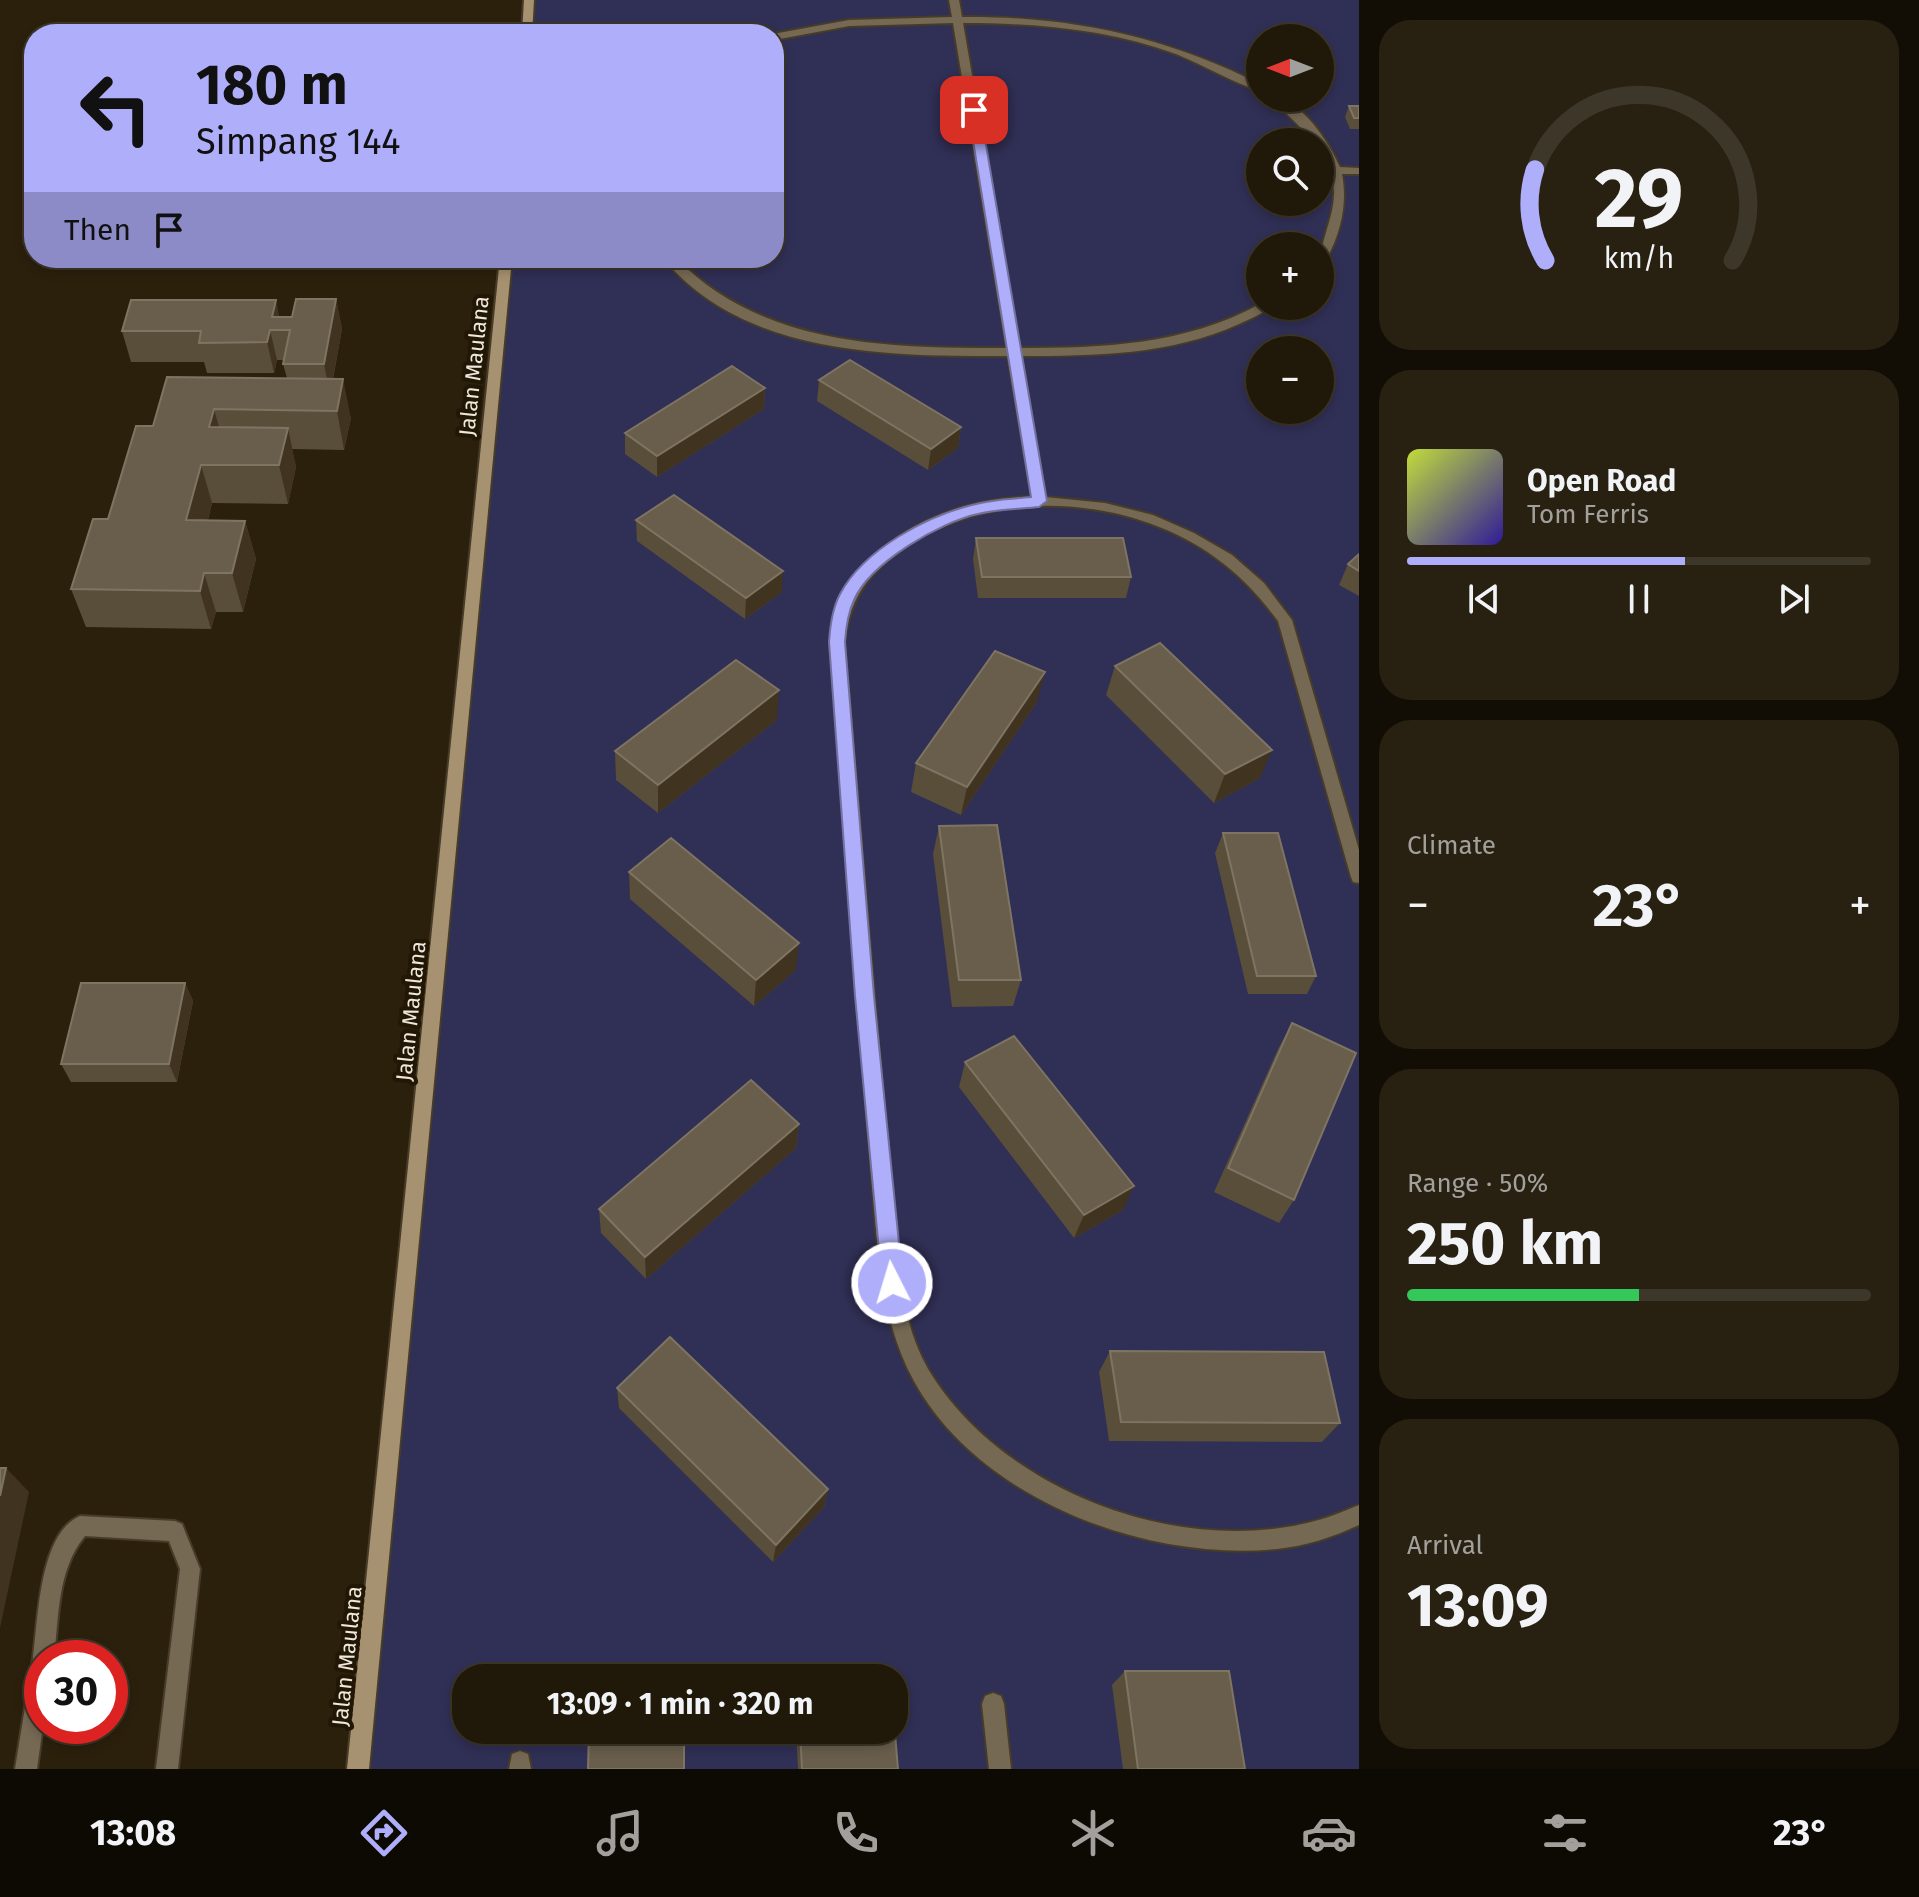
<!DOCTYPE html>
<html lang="en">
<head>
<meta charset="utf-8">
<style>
  :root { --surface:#201809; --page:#282112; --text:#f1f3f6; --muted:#a2a09c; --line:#3d372a; --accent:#afaefa }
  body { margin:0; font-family:"Fira Sans",sans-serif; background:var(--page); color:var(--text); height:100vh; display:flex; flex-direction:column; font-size:30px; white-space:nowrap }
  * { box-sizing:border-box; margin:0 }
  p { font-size:26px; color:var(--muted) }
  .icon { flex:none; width:44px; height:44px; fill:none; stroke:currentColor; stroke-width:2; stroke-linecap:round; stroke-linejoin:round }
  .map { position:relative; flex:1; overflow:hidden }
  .side { display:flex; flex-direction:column; gap:20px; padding:20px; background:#120d05; width:560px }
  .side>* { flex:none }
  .banner { position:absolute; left:24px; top:24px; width:760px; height:244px; border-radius:32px; box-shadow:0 4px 12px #0003,0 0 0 2px var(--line); background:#afaefa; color:#111; overflow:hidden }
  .needle { width:52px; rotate:270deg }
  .buttons { position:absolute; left:1246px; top:24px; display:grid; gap:16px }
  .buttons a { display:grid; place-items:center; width:88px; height:88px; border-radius:50%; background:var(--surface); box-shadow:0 4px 12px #0003,0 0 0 2px var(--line); font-size:40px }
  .speed { position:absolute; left:24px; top:1640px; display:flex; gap:16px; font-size:40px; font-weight:700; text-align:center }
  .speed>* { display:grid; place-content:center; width:104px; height:104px; border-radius:50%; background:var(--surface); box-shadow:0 4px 12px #0003,0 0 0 2px var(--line); line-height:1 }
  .speed .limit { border:12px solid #d22; background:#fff; color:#111 }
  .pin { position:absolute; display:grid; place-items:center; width:68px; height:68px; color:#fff; margin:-34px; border-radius:16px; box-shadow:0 4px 12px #0006 }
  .me { position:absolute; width:88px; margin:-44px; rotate:355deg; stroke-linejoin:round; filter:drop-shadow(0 0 6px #0008) }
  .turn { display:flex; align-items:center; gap:28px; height:168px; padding:0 40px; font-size:36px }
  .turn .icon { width:104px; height:104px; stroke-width:2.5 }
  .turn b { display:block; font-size:56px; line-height:68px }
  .then { display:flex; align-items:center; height:76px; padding:0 40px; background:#0003; gap:16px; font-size:30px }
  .big { font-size:60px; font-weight:700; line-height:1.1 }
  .side .widget { flex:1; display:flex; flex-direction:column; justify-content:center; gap:12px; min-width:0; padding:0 28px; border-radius:32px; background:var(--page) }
  .side .dial { align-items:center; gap:0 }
  .dial svg { height:208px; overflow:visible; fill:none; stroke:var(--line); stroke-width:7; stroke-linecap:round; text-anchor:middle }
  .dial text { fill:var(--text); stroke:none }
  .song { display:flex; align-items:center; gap:24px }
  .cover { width:96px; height:96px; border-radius:12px; background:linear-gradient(135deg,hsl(70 70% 55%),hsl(250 70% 35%)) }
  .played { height:8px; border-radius:4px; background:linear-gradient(90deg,var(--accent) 60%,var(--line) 60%) }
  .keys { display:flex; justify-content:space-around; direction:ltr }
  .heat { display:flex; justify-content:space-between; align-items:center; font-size:44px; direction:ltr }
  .charge { height:12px; border-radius:6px; background:linear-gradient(90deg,#34c759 50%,var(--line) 0) }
  .trip { position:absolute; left:452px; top:1664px; width:456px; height:80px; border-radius:32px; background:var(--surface); box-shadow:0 4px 12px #0003,0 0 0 2px var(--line); font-weight:700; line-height:80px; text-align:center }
  .tabs { display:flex; height:128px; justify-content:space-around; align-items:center; background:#0d0a04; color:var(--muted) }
  .tabs .icon { width:56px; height:56px }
  .tabs .current { color:var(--accent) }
  .tabs b { font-size:36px; color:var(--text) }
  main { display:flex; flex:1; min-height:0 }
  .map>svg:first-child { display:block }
</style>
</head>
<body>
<main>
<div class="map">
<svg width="1359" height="1769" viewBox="0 0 1359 1769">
  <rect width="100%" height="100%" fill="#2b200c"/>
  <path fill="#302f55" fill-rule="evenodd" d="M529 0H1359V1769H358L506 258H774V34H527ZM1260 38H1320V98H1260ZM1260 142H1320V202H1260ZM1260 246H1320V306H1260ZM1260 350H1320V410H1260ZM466 1678H894V1730H466Z"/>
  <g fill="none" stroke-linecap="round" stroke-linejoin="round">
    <defs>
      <path id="service" d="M80 1516 175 1521 182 1524 200 1569 178 1769H156L180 1569 169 1541 85 1536C57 1570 59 1617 54 1658H42L43 1726 37 1769H15C21 1732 27 1695 33 1658 38 1621 39 1533 80 1516Z"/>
      <g id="minor">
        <path d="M949 0H959L962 17C1070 16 1163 36 1260 84V91C1231 82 1204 65 1176 54 1108 29 1034 23 963 23L1019 348C1103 348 1185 345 1260 304V306H1271C1262 314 1250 319 1239 324 1171 355 1094 356 1021 356L1045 497 1105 503 1153 515 1194 533 1232 555 1264 583 1292 620 1359 850V883L1353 882 1351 877 1278 621C1262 600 1246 581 1224 564 1142 498 1004 485 914 541 872 568 851 593 844 642L894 1228C899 1276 904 1327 928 1369 1000 1489 1173 1555 1307 1523 1325 1519 1342 1512 1359 1505V1525C1333 1537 1306 1546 1277 1549 1147 1562 979 1500 914 1381 888 1334 881 1281 876 1228L830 642C843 547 944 498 1032 497L1008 356C892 356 744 357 663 258H676C763 347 890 348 1007 348L953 23 849 26 774 40 773 34 849 20 952 17Z"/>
        <path d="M1271 98C1301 98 1328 141 1340 167L1359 168V174H1342C1348 206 1340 235 1324 264L1320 265C1320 239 1335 217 1334 190 1332 173 1320 158 1320 142H1315Z"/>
        <polygon points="993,1693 1001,1696 1004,1704 1011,1769 989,1769 982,1704 985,1696"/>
        <polygon points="520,1751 528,1754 531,1769 509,1769 512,1754"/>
      </g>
      <g id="secondary">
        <polygon points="524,0 534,0 532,34 522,34"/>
        <polygon points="500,258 512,258 369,1769 347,1769"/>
      </g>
    </defs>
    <use href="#service" stroke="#463c29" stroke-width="4"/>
    <use href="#minor" stroke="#463c29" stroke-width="4"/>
    <use href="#secondary" stroke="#463c29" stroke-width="4"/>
    <use href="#service" fill="#766954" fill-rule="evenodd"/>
    <use href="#minor" fill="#766954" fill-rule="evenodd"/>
    <use href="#secondary" fill="#a69270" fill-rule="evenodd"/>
  </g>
  <g fill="#594e3a">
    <polygon points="1349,106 1359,106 1359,129 1350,129 1345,117"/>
    <polygon points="336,299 342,329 333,379 351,418 344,450 292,449 296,467 288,504 212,503 208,520 245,521 256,559 243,612 216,612 211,629 86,627 71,589 108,519 153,426 287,378 283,364 284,360 277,360 274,373 207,373 204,362 131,362 122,331 280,317 292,317"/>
    <polygon points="819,380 961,427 958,448 928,470 817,401"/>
    <polygon points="765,388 764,409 657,477 625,454 625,433"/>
    <polygon points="636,520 782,592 745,619 637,541"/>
    <polygon points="976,538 1131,577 1126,598 978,598 973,559"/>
    <polygon points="1359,554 1359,596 1339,585 1348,564"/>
    <polygon points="1115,666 1260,778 1214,803 1106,695"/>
    <polygon points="1037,702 961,815 911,792 916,763"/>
    <polygon points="777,720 658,813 616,780 615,751"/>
    <polygon points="939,826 1021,980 1013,1006 952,1007 933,854"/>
    <polygon points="1223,833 1316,976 1307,994 1248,994 1215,853"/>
    <polygon points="629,872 796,970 754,1006 630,899"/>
    <polygon points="185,983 193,1001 177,1082 71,1082 61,1064"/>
    <polygon points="1292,1023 1294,1200 1279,1223 1214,1192 1278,1049"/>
    <polygon points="965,1062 1123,1210 1074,1238 959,1087"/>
    <polygon points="799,1124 796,1148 646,1279 601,1233 599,1209"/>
    <polygon points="1110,1351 1340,1423 1322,1442 1109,1441 1099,1372"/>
    <polygon points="617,1388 828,1489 824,1507 773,1562 619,1408"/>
    <polygon points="1125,1671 1245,1769 1123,1769 1112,1685"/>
    <polygon points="796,1730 894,1730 898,1769 798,1769"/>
  </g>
  <g fill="#403420">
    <polygon points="336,299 342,329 330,394 324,364"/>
    <polygon points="276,300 282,330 272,317"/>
    <polygon points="270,330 277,360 274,373 267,342"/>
    <polygon points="343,379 351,418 344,450 337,411"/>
    <polygon points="765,388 764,409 657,477 657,456"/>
    <polygon points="214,409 225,448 220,466 209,427"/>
    <polygon points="961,427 958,448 928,470 931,449"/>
    <polygon points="288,428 296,467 288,504 279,465"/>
    <polygon points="201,465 212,503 198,559 186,520"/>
    <polygon points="245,521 256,559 243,612 232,573"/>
    <polygon points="783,571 782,592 745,619 746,598"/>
    <polygon points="204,573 216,612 211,629 200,591"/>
    <polygon points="1045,672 1037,702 961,815 967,787"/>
    <polygon points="779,690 777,720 658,813 658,785"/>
    <polygon points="1272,750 1260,778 1214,803 1225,774"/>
    <polygon points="799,943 796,970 754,1006 756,980"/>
    <polygon points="185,983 193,1001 177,1082 169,1064"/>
    <polygon points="799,1124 796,1148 646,1279 645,1257"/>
    <polygon points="1134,1186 1123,1210 1074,1238 1084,1215"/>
    <polygon points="6,1468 29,1492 0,1628 0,1496"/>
    <polygon points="828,1489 824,1507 773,1562 776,1545"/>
  </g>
  <g fill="#695e4c" stroke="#7e7462" stroke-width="2">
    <polygon points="1349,106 1359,106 1359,118 1354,118"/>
    <polygon points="296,299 336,299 324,364 283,364 290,330 270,330 267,342 199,343 201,331 122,331 131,300 276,300 272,317 292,317"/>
    <polygon points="850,360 961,427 931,449 819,380"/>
    <polygon points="732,366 765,388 657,456 625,433"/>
    <polygon points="167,377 343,379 337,411 214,409 209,427 288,428 279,465 201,465 186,520 245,521 232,573 204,573 200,591 71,589 93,519 108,519 136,426 153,426"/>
    <polygon points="674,495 783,571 746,598 636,520"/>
    <polygon points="976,538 1123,538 1131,577 982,577"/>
    <polygon points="1359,554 1359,571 1348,564"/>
    <polygon points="1160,643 1272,750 1225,774 1115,666"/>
    <polygon points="995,651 1045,672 967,787 916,763"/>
    <polygon points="736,660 779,690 658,785 615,751"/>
    <polygon points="997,825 1021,980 959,980 939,826"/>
    <polygon points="1223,833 1278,833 1316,976 1257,976"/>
    <polygon points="671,838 799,943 756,980 629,872"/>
    <polygon points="81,983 185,983 169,1064 61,1064"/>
    <polygon points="1292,1023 1356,1053 1294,1200 1228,1168"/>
    <polygon points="1014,1036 1134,1186 1084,1215 965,1062"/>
    <polygon points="751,1080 799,1124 645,1257 599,1209"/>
    <polygon points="670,1337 828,1489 776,1545 617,1388"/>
    <polygon points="1110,1351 1324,1352 1340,1423 1121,1422"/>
    <polygon points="0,1468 6,1468 0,1496"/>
    <rect x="590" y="1663" width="94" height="15"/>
    <polygon points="1125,1671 1229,1671 1245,1769 1138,1769"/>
    <polygon points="894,1722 898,1769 802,1769 800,1730 894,1730"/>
    <polygon points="589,1730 684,1730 684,1769 588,1769"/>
  </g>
  <path fill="#afaefa" stroke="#7271a2" stroke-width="2" d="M974 106 980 110 1047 501 1039 507C1019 509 998 509 978 514 940 522 870 563 854 600 848 613 846 627 845 642L874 996 903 1283 900 1290 892 1293 885 1290 882 1283 855 996 829 642C830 626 832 609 840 594 864 549 928 515 976 504 994 499 1013 499 1031 497L968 110Z"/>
  <g text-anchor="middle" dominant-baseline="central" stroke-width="8" stroke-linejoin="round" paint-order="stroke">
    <g font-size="22" fill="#efe8dc" stroke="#211704">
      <text transform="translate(474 366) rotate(-84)">Jalan Maulana</text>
      <text transform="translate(411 1011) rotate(-84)">Jalan Maulana</text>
      <text transform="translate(347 1656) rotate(-84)">Jalan Maulana</text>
    </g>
  </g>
</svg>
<div class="buttons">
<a><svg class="needle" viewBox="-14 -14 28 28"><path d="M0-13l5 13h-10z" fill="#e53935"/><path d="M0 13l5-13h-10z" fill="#a2a09c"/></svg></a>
<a><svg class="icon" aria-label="search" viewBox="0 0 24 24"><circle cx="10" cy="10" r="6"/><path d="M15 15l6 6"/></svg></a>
<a>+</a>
<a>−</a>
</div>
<div class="speed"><div class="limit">30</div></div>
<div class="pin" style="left:974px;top:110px;background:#d93025"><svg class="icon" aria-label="arrive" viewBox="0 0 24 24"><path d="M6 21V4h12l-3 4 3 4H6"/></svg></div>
<svg class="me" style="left:892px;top:1283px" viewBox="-20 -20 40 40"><circle r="17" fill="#afaefa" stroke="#fff" stroke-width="3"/><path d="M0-11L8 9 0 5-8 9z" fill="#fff"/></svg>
<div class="trip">13:09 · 1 min · 320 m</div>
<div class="banner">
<div class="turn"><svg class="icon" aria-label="left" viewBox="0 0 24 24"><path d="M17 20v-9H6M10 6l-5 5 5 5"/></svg><div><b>180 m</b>Simpang 144</div></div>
<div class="then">Then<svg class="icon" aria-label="arrive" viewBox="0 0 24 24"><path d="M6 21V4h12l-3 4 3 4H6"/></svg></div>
</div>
</div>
<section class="side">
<div class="widget dial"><svg viewBox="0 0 100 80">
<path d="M14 69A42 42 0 1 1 86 69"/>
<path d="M14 69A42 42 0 0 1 10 34" stroke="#afaefa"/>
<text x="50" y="56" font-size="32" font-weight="700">29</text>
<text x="50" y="72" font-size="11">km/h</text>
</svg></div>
<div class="widget">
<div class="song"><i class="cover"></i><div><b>Open Road</b><p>Tom Ferris</p></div></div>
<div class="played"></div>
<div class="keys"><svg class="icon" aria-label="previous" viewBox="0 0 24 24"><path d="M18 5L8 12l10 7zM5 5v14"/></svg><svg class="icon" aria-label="pause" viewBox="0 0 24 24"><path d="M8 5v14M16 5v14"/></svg><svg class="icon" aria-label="next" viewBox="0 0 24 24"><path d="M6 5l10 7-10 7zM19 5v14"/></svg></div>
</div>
<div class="widget"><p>Climate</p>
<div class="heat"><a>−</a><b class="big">23°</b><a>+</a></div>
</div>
<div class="widget"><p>Range · 50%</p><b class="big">250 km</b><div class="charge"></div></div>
<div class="widget"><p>Arrival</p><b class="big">13:09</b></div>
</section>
</main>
<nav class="tabs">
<b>13:08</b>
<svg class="icon current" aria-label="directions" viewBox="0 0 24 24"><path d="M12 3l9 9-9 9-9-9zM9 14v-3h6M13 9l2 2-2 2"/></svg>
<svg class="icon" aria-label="music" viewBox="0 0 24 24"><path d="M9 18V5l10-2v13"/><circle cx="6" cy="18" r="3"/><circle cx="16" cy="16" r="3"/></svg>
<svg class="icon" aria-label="phone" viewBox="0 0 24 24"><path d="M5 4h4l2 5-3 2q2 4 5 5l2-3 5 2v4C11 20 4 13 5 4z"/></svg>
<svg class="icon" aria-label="climate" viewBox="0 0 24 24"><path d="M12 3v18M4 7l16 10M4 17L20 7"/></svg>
<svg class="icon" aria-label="car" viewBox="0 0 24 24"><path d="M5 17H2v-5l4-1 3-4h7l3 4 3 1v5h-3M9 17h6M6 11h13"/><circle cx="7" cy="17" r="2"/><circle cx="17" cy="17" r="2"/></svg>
<svg class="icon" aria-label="filters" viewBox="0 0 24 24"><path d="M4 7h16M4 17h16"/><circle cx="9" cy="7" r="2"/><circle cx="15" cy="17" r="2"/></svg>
<b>23°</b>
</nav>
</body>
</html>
